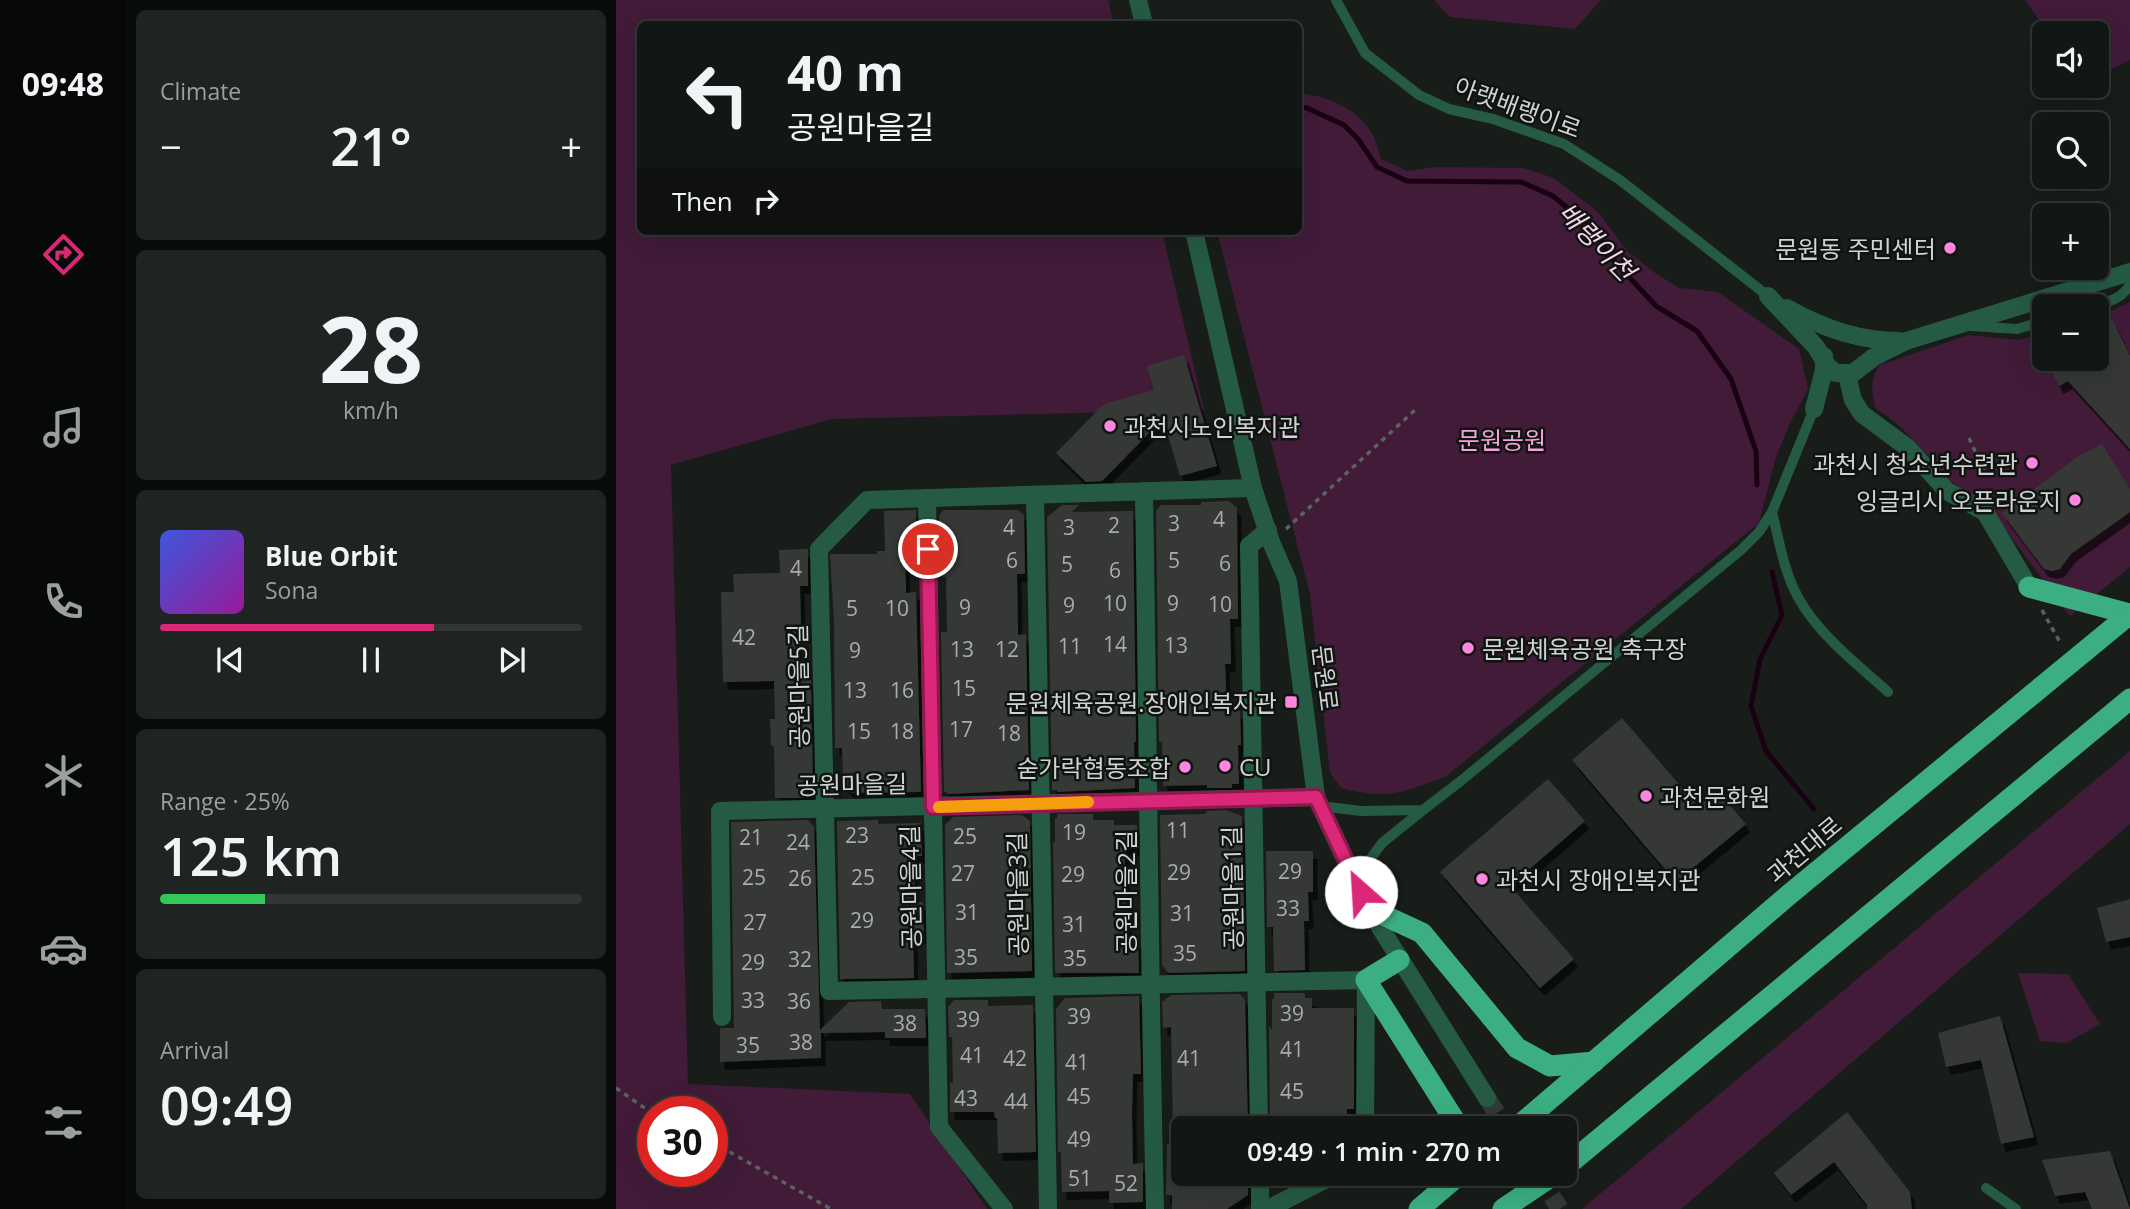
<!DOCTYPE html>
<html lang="en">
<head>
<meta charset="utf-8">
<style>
  :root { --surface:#121614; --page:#1f2322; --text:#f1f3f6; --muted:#9c9fa0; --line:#313534; --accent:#db2777 }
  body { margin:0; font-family:"Open Sans","Noto Sans KR",sans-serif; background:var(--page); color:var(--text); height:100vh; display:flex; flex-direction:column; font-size:26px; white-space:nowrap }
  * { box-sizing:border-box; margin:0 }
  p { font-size:23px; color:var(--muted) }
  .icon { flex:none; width:38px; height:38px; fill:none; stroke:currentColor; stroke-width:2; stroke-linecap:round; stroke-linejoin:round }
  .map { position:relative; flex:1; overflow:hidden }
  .panel { display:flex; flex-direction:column; gap:10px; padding:10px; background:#0a0c0b; width:490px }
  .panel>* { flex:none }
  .guide { position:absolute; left:21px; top:21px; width:665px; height:214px; border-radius:10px; box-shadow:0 7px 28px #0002,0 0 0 2px var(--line); background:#121614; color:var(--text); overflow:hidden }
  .buttons { position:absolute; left:1416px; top:21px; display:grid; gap:14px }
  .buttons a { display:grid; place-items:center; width:77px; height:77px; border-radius:10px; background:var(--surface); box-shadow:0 7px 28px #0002,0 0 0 2px var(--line); font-size:35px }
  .speed { position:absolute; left:21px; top:1096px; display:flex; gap:14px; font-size:35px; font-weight:700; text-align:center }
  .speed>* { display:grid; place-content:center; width:91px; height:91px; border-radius:50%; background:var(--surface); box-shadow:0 7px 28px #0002,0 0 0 2px var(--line); line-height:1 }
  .speed .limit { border:10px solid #d22; background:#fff; color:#111 }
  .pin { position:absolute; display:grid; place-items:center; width:60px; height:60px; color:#fff; margin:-30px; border:4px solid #fff; border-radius:50%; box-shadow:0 2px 7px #0007 }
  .me { position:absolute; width:77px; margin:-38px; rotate:334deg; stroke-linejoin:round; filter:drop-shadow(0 0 5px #0008) }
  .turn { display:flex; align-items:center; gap:24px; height:147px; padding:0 35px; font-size:32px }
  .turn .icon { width:91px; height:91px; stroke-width:2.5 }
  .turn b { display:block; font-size:49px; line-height:60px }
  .then { display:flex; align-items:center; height:66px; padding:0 35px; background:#0003; gap:14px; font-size:26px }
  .big { font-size:52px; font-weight:600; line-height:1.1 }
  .panel .tile { flex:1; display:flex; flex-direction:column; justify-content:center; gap:10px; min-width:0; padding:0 24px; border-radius:10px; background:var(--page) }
  .panel .dial { align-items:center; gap:0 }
  .dial b { font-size:91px; line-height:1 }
  .song { display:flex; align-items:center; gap:21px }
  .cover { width:84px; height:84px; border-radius:10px; background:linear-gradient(135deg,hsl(230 70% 55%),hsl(300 70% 35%)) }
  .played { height:7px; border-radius:4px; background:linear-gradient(90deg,var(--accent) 65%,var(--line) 65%) }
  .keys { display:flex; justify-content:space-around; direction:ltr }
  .heat { display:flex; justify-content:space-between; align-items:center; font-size:38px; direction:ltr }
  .charge { height:10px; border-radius:5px; background:linear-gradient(90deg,#34c759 25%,var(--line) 0) }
  .trip { position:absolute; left:555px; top:1116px; width:406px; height:70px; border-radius:10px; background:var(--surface); box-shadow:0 7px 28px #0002,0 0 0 2px var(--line); font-weight:600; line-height:70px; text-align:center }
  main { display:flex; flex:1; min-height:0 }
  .tabs { display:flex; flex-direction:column; width:126px; justify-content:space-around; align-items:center; background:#070908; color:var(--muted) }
  .tabs .icon { width:49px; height:49px }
  .tabs .active { color:var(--accent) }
  .tabs b { font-size:32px; color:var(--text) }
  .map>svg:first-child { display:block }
</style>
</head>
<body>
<main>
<nav class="tabs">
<b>09:48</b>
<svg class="icon active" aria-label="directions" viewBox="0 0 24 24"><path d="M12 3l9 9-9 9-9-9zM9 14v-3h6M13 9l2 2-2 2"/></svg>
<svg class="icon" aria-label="music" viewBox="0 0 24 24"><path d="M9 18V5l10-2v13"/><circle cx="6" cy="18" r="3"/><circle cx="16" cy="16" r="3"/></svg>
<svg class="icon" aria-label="phone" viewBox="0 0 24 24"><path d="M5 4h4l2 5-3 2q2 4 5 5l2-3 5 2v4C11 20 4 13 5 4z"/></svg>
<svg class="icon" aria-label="climate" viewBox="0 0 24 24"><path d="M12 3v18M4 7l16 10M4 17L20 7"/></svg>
<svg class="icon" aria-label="car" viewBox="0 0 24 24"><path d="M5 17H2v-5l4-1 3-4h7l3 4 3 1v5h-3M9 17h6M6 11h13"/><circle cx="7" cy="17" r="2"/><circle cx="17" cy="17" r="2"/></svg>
<svg class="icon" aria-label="filters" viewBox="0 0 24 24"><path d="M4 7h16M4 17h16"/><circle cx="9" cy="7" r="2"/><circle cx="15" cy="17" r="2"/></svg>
</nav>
<section class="panel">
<div class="tile"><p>Climate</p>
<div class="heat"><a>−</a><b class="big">21°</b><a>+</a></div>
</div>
<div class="tile dial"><b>28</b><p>km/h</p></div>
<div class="tile">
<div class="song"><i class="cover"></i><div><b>Blue Orbit</b><p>Sona</p></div></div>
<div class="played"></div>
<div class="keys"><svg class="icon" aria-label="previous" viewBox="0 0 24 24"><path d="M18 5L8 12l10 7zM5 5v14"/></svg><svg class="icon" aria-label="pause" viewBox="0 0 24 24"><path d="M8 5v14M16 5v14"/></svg><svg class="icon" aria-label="next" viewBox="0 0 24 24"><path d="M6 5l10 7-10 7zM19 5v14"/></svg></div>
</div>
<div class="tile"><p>Range · 25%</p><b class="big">125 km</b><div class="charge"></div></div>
<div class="tile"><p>Arrival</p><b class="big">09:49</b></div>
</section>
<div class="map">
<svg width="1514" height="1209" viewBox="0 0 1514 1209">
  <defs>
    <filter id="shadow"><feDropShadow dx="4.5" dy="8" stdDeviation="0" flood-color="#0009"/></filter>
  </defs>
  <rect width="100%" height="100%" fill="#181d1a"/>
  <g fill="#411b38" fill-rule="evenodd">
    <path d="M0 0H492L498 24H24V231H546L588 410 216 419 55 465 72 1084 294 1094 371 1209H0ZM37 1111H96V1171H37Z"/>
    <polygon points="818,0 985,0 959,29 834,17"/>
    <polygon points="1409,0 1514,0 1514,60 1481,77 1480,33 1432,33"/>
    <path d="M683 93C710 96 739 107 755 132 760 139 762 150 765 159L792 171 820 167 907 168 938 178 982 212 1011 251 1039 273 1063 288 1102 292 1183 349 1192 389 1175 421 1160 457 1143 523 829 777C785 793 772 800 725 788L714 773 694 595 601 231H682Z"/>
    <path d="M1514 302V567L1454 616 1371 505 1333 480 1295 437 1279 422 1259 408C1256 392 1253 379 1264 365L1352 335 1403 340 1428 333V359H1480L1481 318Z"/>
    <polygon points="1514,751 1514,824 1065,1209 966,1209"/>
    <polygon points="1402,973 1452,974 1484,1024 1450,1043 1424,1041"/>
  </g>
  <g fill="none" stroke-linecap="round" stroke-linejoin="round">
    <g stroke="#190013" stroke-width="5">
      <polyline points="682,107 691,108 728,125 742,139 761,167 791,181 905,182 937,196 972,225 999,262 1040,306 1081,331 1115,379 1140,451 1141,485"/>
      <polyline points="1156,572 1166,615 1144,659 1135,706 1150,751 1198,809"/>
    </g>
  </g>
  <g fill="#343936" filter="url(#shadow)">
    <polygon points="1480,313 1484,313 1497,321 1514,356 1514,449 1452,381 1443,386 1432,364 1441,359 1480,359"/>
    <polygon points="568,355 601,466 564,476 547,419 486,481 470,482 440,453 488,404 538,390 531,366"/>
    <polygon points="1486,444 1514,489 1514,512 1455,554 1444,569 1436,571 1428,569 1386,513 1463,456"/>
    <polygon points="613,501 621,508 622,619 614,619 615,664 609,664 611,711 624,711 625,745 622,745 623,784 616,784 616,788 591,788 591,785 547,786 546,742 543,742 540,511 545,505 585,505 585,502"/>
    <polygon points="446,505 463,505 456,512 517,511 520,742 518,742 519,788 441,792 441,790 436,790 431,517"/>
    <polygon points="300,510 300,543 289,543 290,593 300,592 305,792 235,793 227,783 226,748 219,748 218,622 214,554 261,554 261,551 269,551 268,511"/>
    <polygon points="327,510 402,510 408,515 409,574 401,574 402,635 410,634 413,790 333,794 328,791 325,632 331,632 330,577 327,577 323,516"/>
    <polygon points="192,549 192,586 184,586 185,630 180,630 181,679 195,678 197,790 192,798 159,798 158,746 155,746 154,719 159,719 158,681 107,682 105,592 118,592 117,574 164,573 163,550"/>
    <polygon points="1006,718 1080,804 1099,788 1130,824 1060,882 956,760"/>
    <polygon points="932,779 969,821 894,886 958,959 924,988 824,872"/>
    <polygon points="610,810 626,816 629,971 552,973 546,965 544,815 589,814 591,811"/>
    <polygon points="441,814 477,814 477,820 498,820 498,825 521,825 521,849 508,849 512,941 522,940 523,973 439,973 437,841 439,843 439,818 441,818"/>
    <polygon points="406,815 414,821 416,971 331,973 329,825 337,817"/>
    <polygon points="192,820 198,827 204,1030 233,1002 265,1001 266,1009 309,1009 310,1038 269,1038 269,1032 205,1033 205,1058 104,1062 104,1028 118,1028 115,822"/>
    <polygon points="262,820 262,824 305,823 306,856 298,856 299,902 307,902 308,936 297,936 298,978 224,979 221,821"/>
    <polygon points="650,851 697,851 697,892 692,892 693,921 688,921 689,970 658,971 657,927 651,927"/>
    <polygon points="1514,899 1514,937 1490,942 1481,908"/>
    <polygon points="658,993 689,993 689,998 696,998 696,1008 738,1008 738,1109 731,1109 731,1129 654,1129 653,1026 656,1030 656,999 658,999"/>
    <polygon points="624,994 629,1000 632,1129 557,1129 555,1027 547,1028 546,1002 555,995"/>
    <polygon points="523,996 525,1074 517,1074 516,1114 517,1164 527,1163 527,1202 493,1203 493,1191 446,1192 445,1152 442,1152 440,1009 449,998"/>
    <polygon points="338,1000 372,1000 372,1006 417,1005 420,1152 382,1153 381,1118 379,1118 378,1112 334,1112 334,1083 337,1083 336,1037 333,1037 332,1007"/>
    <polygon points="1384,1016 1418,1137 1385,1144 1365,1060 1330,1067 1322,1033"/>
    <polygon points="1231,1112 1294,1192 1296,1209 1251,1209 1251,1205 1218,1162 1175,1195 1158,1173"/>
    <polygon points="551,1144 567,1144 567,1174 632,1174 632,1195 611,1209 556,1209 556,1195 550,1195"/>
    <polygon points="1494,1151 1514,1209 1476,1209 1469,1192 1439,1196 1426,1160"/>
  </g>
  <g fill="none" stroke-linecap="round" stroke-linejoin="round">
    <g stroke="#343836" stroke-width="18" stroke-dasharray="18 9" stroke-linecap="butt">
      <polyline points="871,1098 891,1129"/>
      <polyline points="921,1174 944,1209"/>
    </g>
    <g stroke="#5d615f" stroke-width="3.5" stroke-dasharray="5 5" stroke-linecap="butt">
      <polyline points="1353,438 1368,471"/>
      <polyline points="670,529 799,410"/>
      <polyline points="1426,610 1445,644"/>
      <polyline points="0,1088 37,1114"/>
      <polyline points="96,1142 215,1209"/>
    </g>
    <g stroke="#255b44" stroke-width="10">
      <polyline points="720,0 749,53 803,95 833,109 877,119 948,144 1004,180 1152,296"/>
      <path d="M1478 306C1493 302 1507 298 1514 284"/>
      <polyline points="1355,326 1401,329 1428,321"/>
      <path d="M1156 512C1163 540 1168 573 1183 599 1204 636 1241 664 1272 692"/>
      <polyline points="704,806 745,811 807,810 846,780 1125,550 1143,532 1156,512 1198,409"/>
      <polyline points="745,892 750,865 766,843 807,810"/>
      <polyline points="1370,1188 1400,1209"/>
    </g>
    <g stroke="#255b44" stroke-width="18">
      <polyline points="522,0 528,24"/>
      <polyline points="578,231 637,488 655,542 672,581 700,797 752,908 871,1098"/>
      <polyline points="1152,296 1200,347 1212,367 1220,373 1237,373 1258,357 1290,341 1514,272"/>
      <path d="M1171 308C1206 328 1243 341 1283 341"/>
      <polyline points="1231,375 1237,400 1246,414 1292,448 1331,491 1369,512 1413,587"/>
      <polyline points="1198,409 1208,370 1208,356"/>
      <polyline points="637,488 251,500 203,549 213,991 750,980 749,1129"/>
      <path d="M528 491C532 731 533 970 539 1209"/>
      <polyline points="419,495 432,1209"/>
      <polyline points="311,498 323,1127 388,1209"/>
      <polyline points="106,1017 104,811 700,797"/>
      <polyline points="643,1129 633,546 652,530"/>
      <polyline points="644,1174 644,1209"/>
      <polyline points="652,1209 720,1174"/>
    </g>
    <g stroke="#3caf82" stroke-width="21">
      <polyline points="1413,587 1514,614"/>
      <polyline points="752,908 806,933 901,1048 934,1066 978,1062"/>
      <polyline points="783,960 750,980 844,1129"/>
      <polyline points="899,1129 1175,893 1514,614"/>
      <polyline points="948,1168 1514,699"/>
      <polyline points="803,1209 844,1174"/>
      <polyline points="887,1209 939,1174"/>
    </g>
  </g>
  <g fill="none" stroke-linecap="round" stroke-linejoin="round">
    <defs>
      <polyline id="route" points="312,549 317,807 700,797 745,892"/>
    </defs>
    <use href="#route" stroke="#8e194d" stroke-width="18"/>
    <use href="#route" stroke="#db2777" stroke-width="12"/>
    <polyline stroke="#f59e0b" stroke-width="12" points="323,807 472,802"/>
  </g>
  <g fill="#fe85e0" stroke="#0f1411" stroke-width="2.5">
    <circle cx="1334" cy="248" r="7"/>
    <circle cx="494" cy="426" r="7"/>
    <circle cx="1416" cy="463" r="7"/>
    <circle cx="1459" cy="500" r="7"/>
    <circle cx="852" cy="648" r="7"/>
    <rect x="668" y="695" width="14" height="14" rx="3.5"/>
    <circle cx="609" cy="766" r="7"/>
    <circle cx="569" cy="767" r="7"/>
    <circle cx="1030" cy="796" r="7"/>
    <circle cx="866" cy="879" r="7"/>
  </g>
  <g text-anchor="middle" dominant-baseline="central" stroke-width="5" stroke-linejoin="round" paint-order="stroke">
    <g font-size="21" fill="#a9acab">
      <text x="603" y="519">4</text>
      <text x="558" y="523">3</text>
      <text x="498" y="525">2</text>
      <text x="393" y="527">4</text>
      <text x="453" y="527">3</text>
      <text x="396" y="560">6</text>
      <text x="558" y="560">5</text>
      <text x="609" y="563">6</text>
      <text x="451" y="564">5</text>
      <text x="180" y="568">4</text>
      <text x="499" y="570">6</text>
      <text x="499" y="603">10</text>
      <text x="557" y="603">9</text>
      <text x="604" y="604">10</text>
      <text x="453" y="605">9</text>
      <text x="349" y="607">9</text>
      <text x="236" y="608">5</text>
      <text x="281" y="608">10</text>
      <text x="128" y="637">42</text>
      <text x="499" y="644">14</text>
      <text x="560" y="645">13</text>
      <text x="454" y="646">11</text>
      <text x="346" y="649">13</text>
      <text x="391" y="649">12</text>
      <text x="239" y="650">9</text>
      <text x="348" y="688">15</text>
      <text x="239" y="690">13</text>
      <text x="286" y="690">16</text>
      <text x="345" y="729">17</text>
      <text x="243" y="731">15</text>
      <text x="286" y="731">18</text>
      <text x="393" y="733">18</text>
      <text x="562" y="830">11</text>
      <text x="458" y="832">19</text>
      <text x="241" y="835">23</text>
      <text x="349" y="836">25</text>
      <text x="135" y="837">21</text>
      <text x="182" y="842">24</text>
      <text x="674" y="871">29</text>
      <text x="563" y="872">29</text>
      <text x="347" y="873">27</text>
      <text x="457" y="874">29</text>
      <text x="138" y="877">25</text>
      <text x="247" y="877">25</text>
      <text x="184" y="878">26</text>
      <text x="672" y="908">33</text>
      <text x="351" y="912">31</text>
      <text x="566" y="913">31</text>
      <text x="246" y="920">29</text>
      <text x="139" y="922">27</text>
      <text x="458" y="924">31</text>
      <text x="569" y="953">35</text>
      <text x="350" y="957">35</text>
      <text x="459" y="958">35</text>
      <text x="184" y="959">32</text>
      <text x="137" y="962">29</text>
      <text x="137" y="1000">33</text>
      <text x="183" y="1001">36</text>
      <text x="676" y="1013">39</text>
      <text x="463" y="1016">39</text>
      <text x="352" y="1019">39</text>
      <text x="289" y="1023">38</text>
      <text x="185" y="1042">38</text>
      <text x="132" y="1045">35</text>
      <text x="676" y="1049">41</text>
      <text x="356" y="1055">41</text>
      <text x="399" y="1058">42</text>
      <text x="573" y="1058">41</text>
      <text x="461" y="1062">41</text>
      <text x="676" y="1091">45</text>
      <text x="463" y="1096">45</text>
      <text x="350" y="1098">43</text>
      <text x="400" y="1101">44</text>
      <text x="463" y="1139">49</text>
      <text x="464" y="1178">51</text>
      <text x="510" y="1183">52</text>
    </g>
    <g font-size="24" fill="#d0d3d2" stroke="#0f1411">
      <text transform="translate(902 107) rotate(20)">아랫배랭이로</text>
      <text transform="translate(710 678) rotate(83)">문원로</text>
      <text transform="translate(182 686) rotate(-91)">공원마을5길</text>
      <text transform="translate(236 784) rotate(-1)">공원마을길</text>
      <text transform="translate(1188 849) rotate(-40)">과천대로</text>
      <text transform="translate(294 887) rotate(-91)">공원마을4길</text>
      <text transform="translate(616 888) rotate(-91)">공원마을1길</text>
      <text transform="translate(509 892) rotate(-90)">공원마을2길</text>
      <text transform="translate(401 894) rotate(-91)">공원마을3길</text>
    </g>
    <g font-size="24" fill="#d0d3d2" stroke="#0f1411" text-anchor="end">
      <text x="1320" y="248">문원동 주민센터</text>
      <text x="508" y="426" text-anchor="start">과천시노인복지관</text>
      <text x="1402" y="463">과천시 청소년수련관</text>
      <text x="1445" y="500">잉글리시 오픈라운지</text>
      <text x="866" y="648" text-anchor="start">문원체육공원 축구장</text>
      <text x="661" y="702">문원체육공원.장애인복지관</text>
      <text x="623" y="766" text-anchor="start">CU</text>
      <text x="555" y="767">숟가락협동조합</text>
      <text x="1044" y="796" text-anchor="start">과천문화원</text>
      <text x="880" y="879" text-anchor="start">과천시 장애인복지관</text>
    </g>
    <g font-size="24" fill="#f4a1dd" stroke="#0f1411">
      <text x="886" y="439">문원공원</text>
    </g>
    <g font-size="26" font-style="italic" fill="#f7d4ec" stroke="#0f1411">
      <text transform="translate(981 241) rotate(46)">배랭이천</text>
    </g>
  </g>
</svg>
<div class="buttons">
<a><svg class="icon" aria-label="sound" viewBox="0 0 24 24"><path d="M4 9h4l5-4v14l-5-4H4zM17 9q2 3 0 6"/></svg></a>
<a><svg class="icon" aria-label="search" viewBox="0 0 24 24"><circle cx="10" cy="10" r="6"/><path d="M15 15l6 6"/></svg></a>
<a>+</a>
<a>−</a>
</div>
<div class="speed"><div class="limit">30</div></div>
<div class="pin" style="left:312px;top:549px;background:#d93025"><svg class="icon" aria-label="arrive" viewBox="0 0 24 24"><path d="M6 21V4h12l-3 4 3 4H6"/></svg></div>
<svg class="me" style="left:745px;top:892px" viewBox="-20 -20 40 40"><circle r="19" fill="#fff"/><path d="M0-13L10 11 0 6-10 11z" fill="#db2777"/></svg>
<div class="trip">09:49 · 1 min · 270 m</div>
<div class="guide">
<div class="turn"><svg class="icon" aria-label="left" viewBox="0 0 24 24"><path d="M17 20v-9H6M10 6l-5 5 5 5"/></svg><div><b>40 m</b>공원마을길</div></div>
<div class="then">Then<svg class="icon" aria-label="right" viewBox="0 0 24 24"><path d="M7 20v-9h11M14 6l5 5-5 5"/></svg></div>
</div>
</div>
</main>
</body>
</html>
